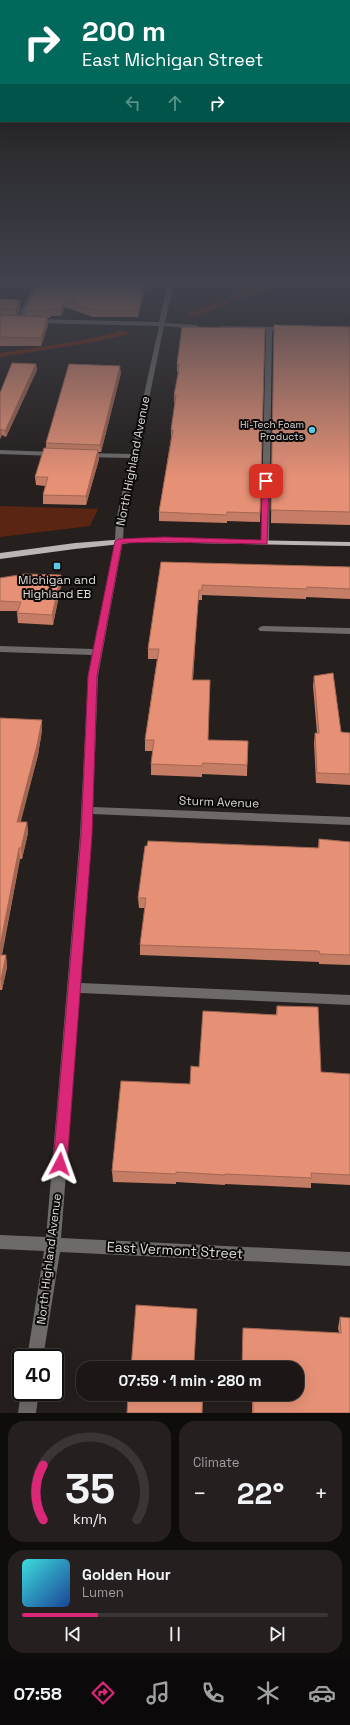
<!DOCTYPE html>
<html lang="en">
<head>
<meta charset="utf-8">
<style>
  :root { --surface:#1c1716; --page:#25201f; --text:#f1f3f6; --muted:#a09fa1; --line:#3a3635; --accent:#db2777 }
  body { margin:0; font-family:"Space Grotesk",sans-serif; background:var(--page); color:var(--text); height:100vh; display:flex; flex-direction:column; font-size:15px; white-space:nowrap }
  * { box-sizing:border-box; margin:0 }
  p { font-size:13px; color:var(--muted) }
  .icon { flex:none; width:22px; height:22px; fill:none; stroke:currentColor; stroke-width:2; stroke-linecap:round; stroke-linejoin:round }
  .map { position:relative; height:1413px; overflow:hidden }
  .drawer { display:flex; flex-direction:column; gap:8px; padding:8px; background:#0f0d0c; flex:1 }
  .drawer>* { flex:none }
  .banner { position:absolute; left:0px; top:0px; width:350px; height:122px; box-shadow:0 4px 16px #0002,0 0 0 1px var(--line); background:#00695c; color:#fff; overflow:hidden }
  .speed { position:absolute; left:12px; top:1349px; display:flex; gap:8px; font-size:20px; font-weight:700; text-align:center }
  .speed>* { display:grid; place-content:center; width:52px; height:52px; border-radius:50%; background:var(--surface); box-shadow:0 4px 16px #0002,0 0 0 1px var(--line); line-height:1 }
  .speed .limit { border:2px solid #111; border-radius:6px; background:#fff; color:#111 }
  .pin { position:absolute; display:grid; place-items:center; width:34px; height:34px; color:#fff; margin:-17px; border-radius:8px; box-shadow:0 2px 6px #0006 }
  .me { position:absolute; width:44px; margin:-22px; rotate:4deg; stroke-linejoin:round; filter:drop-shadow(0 0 3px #0008) }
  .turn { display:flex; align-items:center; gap:14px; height:84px; padding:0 16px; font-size:18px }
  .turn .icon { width:52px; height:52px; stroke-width:2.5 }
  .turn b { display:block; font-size:28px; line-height:34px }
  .lanes { display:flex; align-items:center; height:38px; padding:0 16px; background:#0003; justify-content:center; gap:20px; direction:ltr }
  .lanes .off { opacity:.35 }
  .big { font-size:30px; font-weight:800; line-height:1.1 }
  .drawer .widget { flex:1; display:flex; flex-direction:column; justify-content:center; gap:6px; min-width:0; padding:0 14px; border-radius:16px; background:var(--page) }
  .drawer .dial { align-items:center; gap:0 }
  .dial svg { height:104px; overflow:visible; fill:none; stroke:var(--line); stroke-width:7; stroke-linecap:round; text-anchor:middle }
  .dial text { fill:var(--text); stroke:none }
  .song { display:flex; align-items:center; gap:12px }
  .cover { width:48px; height:48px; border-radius:6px; background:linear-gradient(135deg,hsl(180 70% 55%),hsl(220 70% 35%)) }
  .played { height:4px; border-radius:2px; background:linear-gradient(90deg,var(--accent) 25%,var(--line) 25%) }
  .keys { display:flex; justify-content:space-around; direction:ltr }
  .heat { display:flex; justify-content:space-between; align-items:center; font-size:22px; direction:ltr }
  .drawer .tiles { flex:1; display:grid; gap:8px; grid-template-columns:1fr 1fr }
  .widget:last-child { grid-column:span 2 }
  .trip { position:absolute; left:76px; top:1361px; width:228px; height:40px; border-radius:16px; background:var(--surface); box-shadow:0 4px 16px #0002,0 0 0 1px var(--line); font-weight:800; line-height:40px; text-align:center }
  .menu { display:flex; height:64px; justify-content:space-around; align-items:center; background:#0b0909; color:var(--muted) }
  .menu .icon { width:28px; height:28px }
  .menu .current { color:var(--accent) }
  .menu b { font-size:18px; color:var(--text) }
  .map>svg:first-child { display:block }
</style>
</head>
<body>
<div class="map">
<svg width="350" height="1413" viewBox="0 0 350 1413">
  <rect width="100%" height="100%" fill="#251f1d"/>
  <polygon fill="#5b2513" points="0,506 98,509 90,526 0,537"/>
  <g fill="#6e240a">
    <polygon points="266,281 280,281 262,291 231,301 217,309 192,317 186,313 195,311 254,288"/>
    <polygon points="120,331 133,333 100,341 0,357 0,353 84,340"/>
  </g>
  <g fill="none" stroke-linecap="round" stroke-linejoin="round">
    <g fill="#6d6a69" fill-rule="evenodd">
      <polygon points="36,281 42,281 22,320 17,321 16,320"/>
      <polygon points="168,281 174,281 165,323 196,325 199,327 196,329 164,326 124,521 123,541 98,676 93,807 350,817 350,825 92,814 81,983 350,995 350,1005 80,993 61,1238 350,1252 350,1266 60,1252 43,1358 27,1358 44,1251 0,1249 0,1235 46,1237 80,835 88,676 92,655 0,652 0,646 93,649 115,541 116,521 130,458 85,457 81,455 85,453 131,454 159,326 34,323 31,321 34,319 159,322"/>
      <polygon points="222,326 288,327 291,329 288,331 272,331 269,542 265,544 261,542 266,330 220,329 220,327"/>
      <polygon points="0,450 55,452 59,454 55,456 0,454"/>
      <polygon points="263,626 350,628 350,634 260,631 258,629 260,627"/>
      <polygon points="21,1392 39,1392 36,1413 18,1413"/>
    </g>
    <polygon fill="#bbb5b3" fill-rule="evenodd" points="139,538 350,542 350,546 139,542 75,549 0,559 0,553 75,543"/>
  </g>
  <g fill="#c67d65">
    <polygon points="40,281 147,281 138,317 93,317 65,307 61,316 51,316 50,318 48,318 48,325 41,346 0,346 0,299 21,308 17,316 25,316 25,310"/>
    <polygon points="274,325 350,327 350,525 271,523"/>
    <polygon points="265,328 260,522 227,521 227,523 159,521 159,512 171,438 171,430 175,403 174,403 174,395 179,372 177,372 177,364"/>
    <polygon points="36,364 37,370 6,437 2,435 0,439 0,393"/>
    <polygon points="121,373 101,452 98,452 99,459 86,505 43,504 43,495 45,486 36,485 35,477 46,448 46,443"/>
    <polygon points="161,562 350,567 350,599 306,597 306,599 202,595 202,600 198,600 193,680 208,740 248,741 247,776 202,774 202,777 151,775 151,764 153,751 145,751 145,740 157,659 148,659 148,649"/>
    <polygon points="61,575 61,585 53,625 18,623 17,613 18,611 0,611 0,578"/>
    <polygon points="314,676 341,732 350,733 350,785 316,783 314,743 315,733 317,733 313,686"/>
    <polygon points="0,718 42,730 38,755 20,822 27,822 28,833 22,859 20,859 2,955 6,955 7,967 2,990 0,990"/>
    <polygon points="319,839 350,842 350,965 319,964 319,962 140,955 140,945 145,908 139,908 138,898 318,848"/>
    <polygon points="277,1006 321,1072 350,1074 350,1185 311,1183 311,1188 225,1184 225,1185 176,1182 176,1184 113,1182 112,1171 190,1084 199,1067 276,1014"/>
    <polygon points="340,1317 350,1413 252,1413 252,1394 297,1394 297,1368 242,1368 243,1328 339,1333 338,1328"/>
  </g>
  <g fill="#a16653">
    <polygon points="145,281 147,281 138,317 138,310"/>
    <polygon points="65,299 65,307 61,316 61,309"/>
    <polygon points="20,300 21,308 16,317 16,309"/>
    <polygon points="48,317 48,325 41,346 41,338"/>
    <polygon points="36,364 37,370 6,437 5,431"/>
    <polygon points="120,366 121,373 101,452 100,445"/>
    <polygon points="1,429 2,435 0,439 0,432"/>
    <polygon points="98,450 99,459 86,505 86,496"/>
    <polygon points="61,575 61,585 53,625 52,615"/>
    <polygon points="199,590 198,600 192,690 192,680"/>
    <polygon points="42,720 42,730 38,755 18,833 17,822"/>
    <polygon points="27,822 28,833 22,859 21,848"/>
    <polygon points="19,848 20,859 0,963 0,946"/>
    <polygon points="6,955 7,967 2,990 1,979"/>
  </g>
  <g fill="#e69176" stroke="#a16653">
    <polygon points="40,281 145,281 138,310 93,310 65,299 61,309 50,309 50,311 25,310"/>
    <polygon points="0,299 20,300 16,309 0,309"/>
    <polygon points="0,315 48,317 41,338 0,337"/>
    <polygon points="274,325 350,327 350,512 271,510"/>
    <polygon points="182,327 265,328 260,513 227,512 227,515 159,512 173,430 171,430 176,395 174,395 178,374 179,364 177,364"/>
    <polygon points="12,363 36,364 5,431 1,429 0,432 0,393"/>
    <polygon points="69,364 120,366 100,445 46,443"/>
    <polygon points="44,448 98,450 86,496 43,495 48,477 35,477"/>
    <polygon points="161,562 350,567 350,589 307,587 307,589 202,585 202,590 199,590 192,680 210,680 208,740 248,741 247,765 203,763 202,766 151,764 154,740 145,740 159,649 148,649"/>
    <polygon points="25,574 61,575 52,615 17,613 21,602 0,601 0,578"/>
    <polygon points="333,673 341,732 350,733 350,774 317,773 315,733 319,733 314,676"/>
    <polygon points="0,718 42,720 37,745 17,822 27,822 21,848 19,848 0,946"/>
    <polygon points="319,839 350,842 350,955 320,954 319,951 140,945 146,898 138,898 145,846 147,846 148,841 319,848"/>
    <polygon points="0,955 6,955 1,979 0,979"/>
    <polygon points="277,1006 318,1007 321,1072 350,1074 350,1175 311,1173 312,1178 225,1174 225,1175 176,1172 176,1174 112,1171 121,1081 190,1084 191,1066 199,1067 203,1011 277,1015"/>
    <polygon points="136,1305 197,1309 194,1363 205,1364 204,1368 131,1368"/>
    <polygon points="340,1317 350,1318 350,1413 253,1413 253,1394 297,1394 297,1368 242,1368 243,1328 341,1333"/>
    <polygon points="128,1394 203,1394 202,1413 127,1413"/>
  </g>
  <linearGradient id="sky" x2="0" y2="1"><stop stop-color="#141110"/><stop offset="0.59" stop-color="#40424c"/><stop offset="1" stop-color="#40424c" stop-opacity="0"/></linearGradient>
  <rect width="350" height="479" fill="url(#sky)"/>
  <polygon fill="#db2777" stroke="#8e194d" points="266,479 269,481 267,544 164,542 122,543 97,676 92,836 67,1164 65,1168 60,1169 55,1168 53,1164 81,836 88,676 115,541 119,539 164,537 261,540 262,481"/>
  <g fill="#5ac8e5" stroke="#0c0909" stroke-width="1.5">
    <circle cx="312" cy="430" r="4"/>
    <rect x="53" y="562" width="8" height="8" rx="2"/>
  </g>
  <g text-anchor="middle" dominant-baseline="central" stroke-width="4" stroke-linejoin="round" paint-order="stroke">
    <g font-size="10" fill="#ddd9d8" stroke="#0c0909" text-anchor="end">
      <text x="304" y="424">Hi-Tech Foam<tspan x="304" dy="12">Products</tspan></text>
    </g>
    <g font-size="12" fill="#ddd9d8" stroke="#0c0909">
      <text transform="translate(133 461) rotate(-79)">North Highland Avenue</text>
      <text transform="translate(219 802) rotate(2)">Sturm Avenue</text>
      <text transform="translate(49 1259) rotate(-83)">North Highland Avenue</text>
    </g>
    <g font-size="12" fill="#ddd9d8" stroke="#0c0909">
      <text x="57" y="580">Michigan and<tspan x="57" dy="14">Highland EB</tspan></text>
    </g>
    <g font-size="14" fill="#ddd9d8" stroke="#0c0909">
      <text transform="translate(175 1250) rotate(3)">East Vermont Street</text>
    </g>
  </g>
</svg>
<div class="speed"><div class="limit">40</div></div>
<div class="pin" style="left:266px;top:481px;background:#d93025"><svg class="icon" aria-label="arrive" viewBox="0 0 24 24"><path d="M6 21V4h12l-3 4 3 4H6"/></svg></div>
<svg class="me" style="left:60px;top:1164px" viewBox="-20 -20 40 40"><path d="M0-17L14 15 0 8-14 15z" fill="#db2777" stroke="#fff" stroke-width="4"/></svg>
<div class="trip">07:59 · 1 min · 280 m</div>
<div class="banner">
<div class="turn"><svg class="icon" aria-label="right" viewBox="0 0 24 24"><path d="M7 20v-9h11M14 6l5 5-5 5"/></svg><div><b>200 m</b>East Michigan Street</div></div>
<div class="lanes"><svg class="icon off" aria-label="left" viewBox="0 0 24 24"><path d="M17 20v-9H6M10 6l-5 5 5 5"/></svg><svg class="icon off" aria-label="ahead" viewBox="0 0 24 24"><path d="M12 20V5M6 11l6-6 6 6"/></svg><svg class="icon" aria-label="right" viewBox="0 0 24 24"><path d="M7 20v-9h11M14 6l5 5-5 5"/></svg></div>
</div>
</div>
<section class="drawer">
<div class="tiles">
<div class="widget dial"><svg viewBox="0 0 100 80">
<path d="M14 69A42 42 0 1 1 86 69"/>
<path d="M14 69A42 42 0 0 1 14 27" stroke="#db2777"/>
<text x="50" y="56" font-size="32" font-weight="700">35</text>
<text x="50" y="72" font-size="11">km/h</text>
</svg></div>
<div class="widget"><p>Climate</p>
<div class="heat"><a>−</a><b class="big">22°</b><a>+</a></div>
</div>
<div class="widget">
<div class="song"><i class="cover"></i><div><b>Golden Hour</b><p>Lumen</p></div></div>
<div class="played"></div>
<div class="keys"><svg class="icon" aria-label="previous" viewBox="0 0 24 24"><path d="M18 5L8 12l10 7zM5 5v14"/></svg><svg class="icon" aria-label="pause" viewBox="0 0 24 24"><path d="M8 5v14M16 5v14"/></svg><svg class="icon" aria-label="next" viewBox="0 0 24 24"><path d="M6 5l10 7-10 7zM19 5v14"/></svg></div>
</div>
</div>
</section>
<nav class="menu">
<b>07:58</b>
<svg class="icon current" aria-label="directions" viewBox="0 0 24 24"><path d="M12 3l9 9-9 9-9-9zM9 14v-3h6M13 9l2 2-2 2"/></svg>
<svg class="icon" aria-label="music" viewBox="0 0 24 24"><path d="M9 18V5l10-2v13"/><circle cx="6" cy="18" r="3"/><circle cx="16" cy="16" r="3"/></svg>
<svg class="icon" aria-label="phone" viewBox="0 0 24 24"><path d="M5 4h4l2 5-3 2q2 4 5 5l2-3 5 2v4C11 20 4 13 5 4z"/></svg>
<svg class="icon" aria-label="climate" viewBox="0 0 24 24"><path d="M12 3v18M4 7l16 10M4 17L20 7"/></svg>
<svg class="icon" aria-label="car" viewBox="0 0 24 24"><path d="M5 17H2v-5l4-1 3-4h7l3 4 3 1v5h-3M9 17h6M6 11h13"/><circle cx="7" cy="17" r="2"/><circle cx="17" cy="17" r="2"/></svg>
</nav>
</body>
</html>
